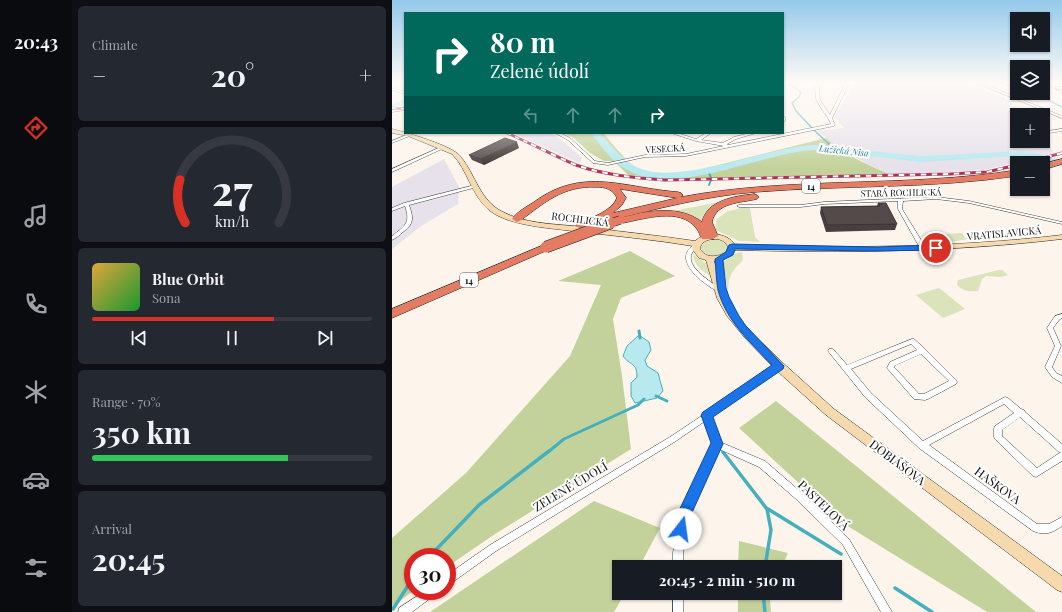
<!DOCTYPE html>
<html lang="en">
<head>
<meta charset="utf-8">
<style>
  :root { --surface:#171b24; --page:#242831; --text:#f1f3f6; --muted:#9ea1a6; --line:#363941; --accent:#d93025 }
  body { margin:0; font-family:"Playfair Display",serif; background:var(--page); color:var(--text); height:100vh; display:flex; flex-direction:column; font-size:15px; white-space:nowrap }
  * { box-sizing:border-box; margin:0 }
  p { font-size:13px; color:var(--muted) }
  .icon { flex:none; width:22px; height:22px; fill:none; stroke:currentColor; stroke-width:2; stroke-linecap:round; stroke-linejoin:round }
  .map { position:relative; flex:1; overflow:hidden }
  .details { display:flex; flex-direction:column; gap:6px; padding:6px; background:#0d0f14; width:320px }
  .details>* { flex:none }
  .hud { position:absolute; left:12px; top:12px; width:380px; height:122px; border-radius:0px; box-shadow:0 1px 3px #0004; background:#00695c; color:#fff; overflow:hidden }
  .fabs { position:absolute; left:618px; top:12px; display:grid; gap:8px }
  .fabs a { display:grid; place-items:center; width:40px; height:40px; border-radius:0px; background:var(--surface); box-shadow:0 1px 3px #0004; font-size:20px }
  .speed { position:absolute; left:12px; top:548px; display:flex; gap:8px; font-size:20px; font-weight:700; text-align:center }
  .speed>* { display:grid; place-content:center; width:52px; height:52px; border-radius:50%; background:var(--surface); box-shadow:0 1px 3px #0004; line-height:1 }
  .speed .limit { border:6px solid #d22; background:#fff; color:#111 }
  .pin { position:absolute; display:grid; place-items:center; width:34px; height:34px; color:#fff; margin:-17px; border:2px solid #fff; border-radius:50%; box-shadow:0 1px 4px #0007 }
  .me { position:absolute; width:44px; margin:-22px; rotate:15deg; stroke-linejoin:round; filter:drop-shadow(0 0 3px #0008) }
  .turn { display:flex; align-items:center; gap:14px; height:84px; padding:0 20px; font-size:18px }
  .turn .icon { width:52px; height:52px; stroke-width:2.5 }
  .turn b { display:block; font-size:28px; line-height:34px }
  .lanes { display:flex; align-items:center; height:38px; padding:0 20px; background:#0003; justify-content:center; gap:20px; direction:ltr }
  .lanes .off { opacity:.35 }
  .big { font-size:30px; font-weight:700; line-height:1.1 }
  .details .card { flex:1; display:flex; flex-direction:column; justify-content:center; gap:6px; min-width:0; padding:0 14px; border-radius:6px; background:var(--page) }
  .details .dial { align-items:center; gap:0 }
  .dial svg { height:104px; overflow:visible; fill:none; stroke:var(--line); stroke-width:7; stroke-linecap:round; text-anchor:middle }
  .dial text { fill:var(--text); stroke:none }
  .song { display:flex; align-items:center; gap:12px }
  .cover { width:48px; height:48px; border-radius:6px; background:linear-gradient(135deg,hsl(40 70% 55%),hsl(130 70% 35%)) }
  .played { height:4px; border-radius:2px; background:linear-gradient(90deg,var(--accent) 65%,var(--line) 65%) }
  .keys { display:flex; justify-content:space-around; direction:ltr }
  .heat { display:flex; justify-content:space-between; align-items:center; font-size:22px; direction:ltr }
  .charge { height:6px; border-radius:3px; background:linear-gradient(90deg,#34c759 70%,var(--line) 0) }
  .trip { position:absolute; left:220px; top:560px; width:230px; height:40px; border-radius:0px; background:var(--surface); box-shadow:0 1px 3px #0004; font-weight:700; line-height:40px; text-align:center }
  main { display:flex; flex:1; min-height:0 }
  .tab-bar { display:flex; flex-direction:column; width:72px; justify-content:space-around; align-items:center; background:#090b0e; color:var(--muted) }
  .tab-bar .icon { width:28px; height:28px }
  .tab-bar .selected { color:var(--accent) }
  .tab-bar b { font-size:18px; color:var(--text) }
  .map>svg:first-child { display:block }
</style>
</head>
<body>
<main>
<nav class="tab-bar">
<b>20:43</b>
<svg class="icon selected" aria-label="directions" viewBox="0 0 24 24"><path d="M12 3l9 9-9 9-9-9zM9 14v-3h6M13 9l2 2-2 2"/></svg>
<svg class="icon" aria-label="music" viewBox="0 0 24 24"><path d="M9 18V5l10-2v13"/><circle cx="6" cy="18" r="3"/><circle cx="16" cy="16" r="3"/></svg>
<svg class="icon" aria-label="phone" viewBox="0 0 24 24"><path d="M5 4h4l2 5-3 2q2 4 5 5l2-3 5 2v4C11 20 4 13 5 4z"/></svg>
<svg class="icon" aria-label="climate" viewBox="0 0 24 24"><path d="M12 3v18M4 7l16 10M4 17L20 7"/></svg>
<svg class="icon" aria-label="car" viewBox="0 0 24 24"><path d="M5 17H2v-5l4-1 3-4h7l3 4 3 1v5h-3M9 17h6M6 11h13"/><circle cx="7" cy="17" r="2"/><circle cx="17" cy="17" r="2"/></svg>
<svg class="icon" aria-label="filters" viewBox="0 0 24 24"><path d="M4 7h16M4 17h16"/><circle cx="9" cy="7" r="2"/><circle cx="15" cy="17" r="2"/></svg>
</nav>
<section class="details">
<div class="card"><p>Climate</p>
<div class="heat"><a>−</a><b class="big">20°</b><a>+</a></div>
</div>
<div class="card dial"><svg viewBox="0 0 100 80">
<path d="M14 69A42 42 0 1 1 86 69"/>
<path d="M14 69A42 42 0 0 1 10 36" stroke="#d93025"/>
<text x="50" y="56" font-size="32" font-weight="700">27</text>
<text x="50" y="72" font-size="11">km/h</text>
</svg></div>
<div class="card">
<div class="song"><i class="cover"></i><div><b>Blue Orbit</b><p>Sona</p></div></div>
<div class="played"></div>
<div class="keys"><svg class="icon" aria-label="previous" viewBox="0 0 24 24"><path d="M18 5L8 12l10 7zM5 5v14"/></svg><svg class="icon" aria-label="pause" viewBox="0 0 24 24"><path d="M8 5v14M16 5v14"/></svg><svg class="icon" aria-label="next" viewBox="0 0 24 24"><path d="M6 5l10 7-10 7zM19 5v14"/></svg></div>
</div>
<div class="card"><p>Range · 70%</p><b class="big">350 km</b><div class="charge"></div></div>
<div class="card"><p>Arrival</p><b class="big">20:45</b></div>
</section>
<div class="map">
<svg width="670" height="612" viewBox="0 0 670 612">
  <rect width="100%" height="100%" fill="#fdf5ec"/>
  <g fill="#e6e1ea">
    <polygon points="463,82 572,82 613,98 635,115 625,115 625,141 651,141 651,137 662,153 592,170 556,172 497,174 479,166 442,145 426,131 452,128 443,117"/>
    <polygon points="121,133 158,133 170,140 190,158 188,163"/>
    <polygon points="52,159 67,187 66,204 29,226 0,249 0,187"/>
  </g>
  <g fill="#dbe3ba">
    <path d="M327 202C319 207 311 211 310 221L303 218 276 212Z"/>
    <polygon points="352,207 358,208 363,237 368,242 347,241 324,230 324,220 334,212"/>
    <path d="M570 233 573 238 576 239C562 241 541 249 533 235Z"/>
    <path d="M321 239 330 241 335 245V250C328 257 318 258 310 251L309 246 313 242Z"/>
    <path d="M350 252 351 260C339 272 337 276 336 292L331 263 341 254Z"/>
    <path d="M301 254C312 264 315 259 320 277 310 271 302 266 301 254Z"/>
    <path d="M607 270H610L616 275 609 277 594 276 590 279 586 291C577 292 571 291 565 285L566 280Z"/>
    <polygon points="547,288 551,291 573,309 551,318 524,295"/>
  </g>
  <g fill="#c3d29b">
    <path d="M171 133H211C220 143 229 155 239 164 253 175 274 173 291 174L434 138C452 154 475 165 497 174L311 178H273L236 175 225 164 217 161H212L198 153 182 138Z"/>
    <polygon points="238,251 283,276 229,298 221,319 230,376 239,449 100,536 55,567 55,557 21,557 21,591 0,607 0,538 74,473 178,356 209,285 166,281"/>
    <polygon points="384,401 644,612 595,612 449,522 347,428"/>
    <polygon points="202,501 268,528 247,567 227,567 227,593 233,593 222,612 38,612"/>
    <polygon points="347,541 396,553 390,567 346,567"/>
    <polygon points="346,593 381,593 378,600 379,612 346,612"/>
  </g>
  <path fill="#b7e9ef" stroke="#46afbd" d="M247 335 257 342 259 350 253 360 255 366 266 373 271 391 265 398 243 403 239 396V383L245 377C245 362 238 366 231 356L235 346Z"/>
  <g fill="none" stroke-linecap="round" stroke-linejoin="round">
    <g stroke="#46afbd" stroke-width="1.5">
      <polyline points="395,82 409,92 407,97 400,103 404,111 420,128"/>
      <polyline points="607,82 625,88"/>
      <polyline points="643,93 670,107"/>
      <polyline points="422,130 438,145"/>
    </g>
    <g stroke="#46afbd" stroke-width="2">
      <polyline points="437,144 440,147"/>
      <polyline points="319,169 317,173 320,180"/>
      <polyline points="317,185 319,180"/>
    </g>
    <g stroke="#46afbd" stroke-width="3">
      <polyline points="247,331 248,338"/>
      <polyline points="264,396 275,401"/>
      <polyline points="156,452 172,439 246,405 252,399"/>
    </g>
    <g stroke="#46afbd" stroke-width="3.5">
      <polyline points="331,452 375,509 379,530 373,567"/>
      <polyline points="376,509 449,554"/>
      <polyline points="37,557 87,505 157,451"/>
      <polyline points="503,588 540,612"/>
      <polyline points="371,593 373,612"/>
      <polyline points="1,609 21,578"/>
    </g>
    <g fill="#b7e9ef" fill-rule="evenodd">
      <polygon points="13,99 13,104 0,109 0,104"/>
      <path d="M199 133H208C218 144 228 157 241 165 281 190 376 146 423 145L529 156 628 151 644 153 670 161V167L643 158 628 156 529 162 423 150C370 152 285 198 235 170 221 163 208 145 199 133Z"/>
    </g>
    <defs>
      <g id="street">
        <path d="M421 82H425L427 86 428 100 438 115 454 82H458L440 118 443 125 442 126 294 156 253 157 216 165 201 163 176 140 163 133H168L178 138 203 161 216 163 253 155 294 154 332 146 304 141 279 133H285L304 139 314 133H319L309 140 331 143 342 137 358 133H364L344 139 335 144 336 145 439 124C436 116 429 110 425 101 422 95 425 88 421 82Z"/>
        <polygon points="582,82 587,82 670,116 670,118"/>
        <polygon points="670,84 670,86 651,87 651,85"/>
        <polygon points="0,88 13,92 13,94 0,90"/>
        <polygon points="13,108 13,110 0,112 0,110"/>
        <polygon points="391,116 393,117 393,121 391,122"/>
        <polygon points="670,129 670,131 651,134 651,132"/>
        <polygon points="17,134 20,135 0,143 0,141"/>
        <polygon points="49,147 52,148 0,172 0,169"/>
        <path d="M83 185H85V187L17 205C21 217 23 223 11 232 8 235 4 238 0 240V236C13 226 19 223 13 206L0 211V208L12 203Z"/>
        <polygon points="544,197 577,201 670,222 670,224 577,203 544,199 511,201 510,209 534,248 531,250 528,248 506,209 506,201 432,204 409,207 347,207 345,206 347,205 409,205 432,202"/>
        <path d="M304 244 307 246C305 248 301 251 300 253 293 267 319 282 328 288L329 289 328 290C323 291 318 287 314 284 301 275 282 255 304 244Z"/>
        <polygon points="670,314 670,318 667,320 661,328 669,346 660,367 664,373 670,376 670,383 660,377 653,367 663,346 655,328 663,316"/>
        <path d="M520 339H522L532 348 564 380 565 382 564 384 536 399 533 400 522 399 495 368 498 362 525 350 519 344 459 369 479 393 531 441 613 397 616 398 629 409 632 410 633 412 670 444V461L644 477 641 476 603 439C601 436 601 430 603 426L622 413 612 404 537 445 645 524H657L670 517V526C660 533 653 536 641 531L527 448 473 397 436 351 437 349H441L455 365ZM529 354 557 381 532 394H527L502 367V366ZM628 417 667 452H669L645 468 610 436V430Z"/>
        <polygon points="387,363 389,364 390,366 389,368 319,417 328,442 373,461 410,493 457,539 500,612 489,612 451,545 404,499 367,467 327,449 295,517 291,553 291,567 281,567 281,553 287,517 321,444 313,421 284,441 104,551 58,584 55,586 55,575 98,545 278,437 311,415 311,413 314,412"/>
        <polygon points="33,591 46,591 44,594 20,612 6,612 7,608"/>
        <rect x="281" y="593" width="10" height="19"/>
      </g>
      <path id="secondary" d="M0 129C15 133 60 145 69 157 84 176 88 201 111 212 132 223 159 224 182 226 223 231 263 235 303 241 314 231 335 232 343 245 452 248 561 248 670 235V239C561 252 453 253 343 250 340 258 330 260 322 261L333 298 341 312 359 332 391 363 442 409 670 576V592L665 590 434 415 383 369 353 338 335 316 325 298 314 260 307 258 300 249 301 246C264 240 226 236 188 232 162 228 118 227 97 210 79 195 76 170 60 154L16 136 0 133ZM321 239C328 239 333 240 336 247L334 252C326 257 314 259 308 249 309 242 314 240 321 239Z"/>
      <g id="highway">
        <polygon points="670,159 670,164 651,170 651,164"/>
        <path d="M625 170V176C538 189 451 185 364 192 313 196 265 209 215 221L211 219 189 229 184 226 185 224C198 218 219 212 225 198 221 189 213 187 204 187 171 186 153 202 128 221L125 222 120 219C125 212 134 207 142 202 191 166 232 188 286 192L289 193 291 195 289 197C400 176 514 188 625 170ZM228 189 285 198 221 213 230 205 234 198Z"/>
        <path d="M362 194 365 195 367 197 365 199C349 203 324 202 320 222L326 236 321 239H310C308 236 307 231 304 228 288 207 252 219 231 223L226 220 228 218C255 211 286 204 310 222 315 200 343 196 362 194Z"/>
        <polygon points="154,244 158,245 159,247 158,249 0,318 0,309"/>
      </g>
    </defs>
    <use href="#street" stroke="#3f3f3f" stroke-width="1"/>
    <use href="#secondary" stroke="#2e2e2e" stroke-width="1"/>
    <use href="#highway" stroke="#1d1d1d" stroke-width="1"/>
    <use href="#street" fill="#fff" fill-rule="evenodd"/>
    <use href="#secondary" fill="#f6daae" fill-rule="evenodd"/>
    <use href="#highway" fill="#e47b63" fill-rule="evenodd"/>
    <defs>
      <g id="rail-far1">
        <polyline points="651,82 670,92"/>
        <polyline points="0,108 13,109"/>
        <polyline points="115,133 141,145"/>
      </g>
      <g id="rail">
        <path d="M139 144C154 151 169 159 184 165 212 175 244 178 273 180L558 174 595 172 625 165"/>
        <polyline points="633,163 670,153"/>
      </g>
    </defs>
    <use href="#rail-far1" stroke="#ac345a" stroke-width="2.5"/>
    <use href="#rail" stroke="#ac345a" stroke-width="3"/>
    <use href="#rail-far1" stroke="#fff" stroke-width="1.5" stroke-dasharray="4.5" stroke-linecap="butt"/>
    <use href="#rail" stroke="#fff" stroke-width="2" stroke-dasharray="5.5" stroke-linecap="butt"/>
    <defs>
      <polyline id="highway-bridge-far1" points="216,224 228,220"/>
      <polyline id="highway-bridge" points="154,247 219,223"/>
    </defs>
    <use href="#highway-bridge-far1" stroke="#1d1d1d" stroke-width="9" stroke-linecap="butt"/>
    <use href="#highway-bridge" stroke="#1d1d1d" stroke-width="12" stroke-linecap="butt"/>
    <use href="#highway-bridge-far1" stroke="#e47b63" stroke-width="8"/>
    <use href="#highway-bridge" stroke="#e47b63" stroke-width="11"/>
  </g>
  <g fill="#47403f">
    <polygon points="127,148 92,165 80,160 77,155"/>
    <polygon points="486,203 505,224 503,230 434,232 428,213 429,207 485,206"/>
  </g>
  <polygon fill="#3a3433" points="125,142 127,148 92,165 89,159"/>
  <g fill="#534a49" stroke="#3a3433">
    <polygon points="113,138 125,142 89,159 77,155"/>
    <polygon points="486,203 494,203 505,224 435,225 429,207 488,206"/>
  </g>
  <linearGradient id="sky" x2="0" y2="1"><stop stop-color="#94c9eb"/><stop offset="0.49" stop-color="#fefaf6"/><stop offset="1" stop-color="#fefaf6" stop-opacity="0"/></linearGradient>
  <rect width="670" height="168" fill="url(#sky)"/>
  <path fill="#1a73e8" stroke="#114b97" d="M340 244 485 247 544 245 548 248 544 250 485 251 343 249 341 255 331 260 334 288 337 297 347 316 354 326 392 366 391 369 321 417 331 444 298 517 294 534 289 536 284 534 282 529 284 517 319 443 309 415 311 412 380 365C359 343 334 321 326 290 324 280 324 269 323 259L334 252 337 245Z"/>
  <g text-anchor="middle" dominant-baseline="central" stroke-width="4" stroke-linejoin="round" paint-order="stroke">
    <g font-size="9" fill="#0c0c0c" stroke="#fff">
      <text transform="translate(273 148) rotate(-3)">VESECKÁ</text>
      <text transform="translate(509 192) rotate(-1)">STARÁ ROCHLICKÁ</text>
    </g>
    <g font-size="9" font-style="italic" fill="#247d8f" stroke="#fff">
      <text transform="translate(452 150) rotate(6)">Lužická Nisa</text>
    </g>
    <g fill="#fff" stroke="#555" stroke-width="1">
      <rect x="410" y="179" width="18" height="14" rx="3"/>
      <rect x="68" y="273" width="18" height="14" rx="3"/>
    </g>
    <g font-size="9" font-weight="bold" fill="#0c0c0c">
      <text x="419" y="186">14</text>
      <text x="77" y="280">14</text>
    </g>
    <g font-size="10" fill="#0c0c0c" stroke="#fff">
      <text transform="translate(188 219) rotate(7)">ROCHLICKÁ</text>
      <text transform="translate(612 233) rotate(-5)">VRATISLAVICKÁ</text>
    </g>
    <g font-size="12" fill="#0c0c0c" stroke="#fff">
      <text transform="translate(506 462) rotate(37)">DOBIÁŠOVA</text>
      <text transform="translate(606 485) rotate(36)">HAŠKOVA</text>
      <text transform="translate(178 486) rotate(-31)">ZELENÉ ÚDOLÍ</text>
      <text transform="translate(432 505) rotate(44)">PASTELOVÁ</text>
    </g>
  </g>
</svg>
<div class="fabs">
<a><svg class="icon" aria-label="sound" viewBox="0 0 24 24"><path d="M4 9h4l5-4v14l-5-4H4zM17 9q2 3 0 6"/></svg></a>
<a><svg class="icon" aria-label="layers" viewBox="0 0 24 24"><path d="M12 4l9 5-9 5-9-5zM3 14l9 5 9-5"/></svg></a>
<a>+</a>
<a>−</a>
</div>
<div class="speed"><div class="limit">30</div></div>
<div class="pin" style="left:544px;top:248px;background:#d93025"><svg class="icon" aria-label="arrive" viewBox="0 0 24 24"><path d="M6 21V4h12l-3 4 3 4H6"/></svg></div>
<svg class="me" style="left:289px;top:529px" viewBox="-20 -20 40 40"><circle r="19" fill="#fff"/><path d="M0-13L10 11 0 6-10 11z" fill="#1a73e8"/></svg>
<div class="trip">20:45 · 2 min · 510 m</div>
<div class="hud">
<div class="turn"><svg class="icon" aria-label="right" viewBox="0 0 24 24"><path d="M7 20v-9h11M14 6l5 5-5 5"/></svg><div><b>80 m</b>Zelené údolí</div></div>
<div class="lanes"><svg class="icon off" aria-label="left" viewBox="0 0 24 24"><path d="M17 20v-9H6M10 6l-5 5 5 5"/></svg><svg class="icon off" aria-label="ahead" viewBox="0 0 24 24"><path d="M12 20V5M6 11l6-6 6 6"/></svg><svg class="icon off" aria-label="ahead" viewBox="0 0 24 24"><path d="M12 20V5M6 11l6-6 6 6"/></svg><svg class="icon" aria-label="right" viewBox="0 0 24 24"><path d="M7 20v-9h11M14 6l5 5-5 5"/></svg></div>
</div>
</div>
</main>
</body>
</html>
